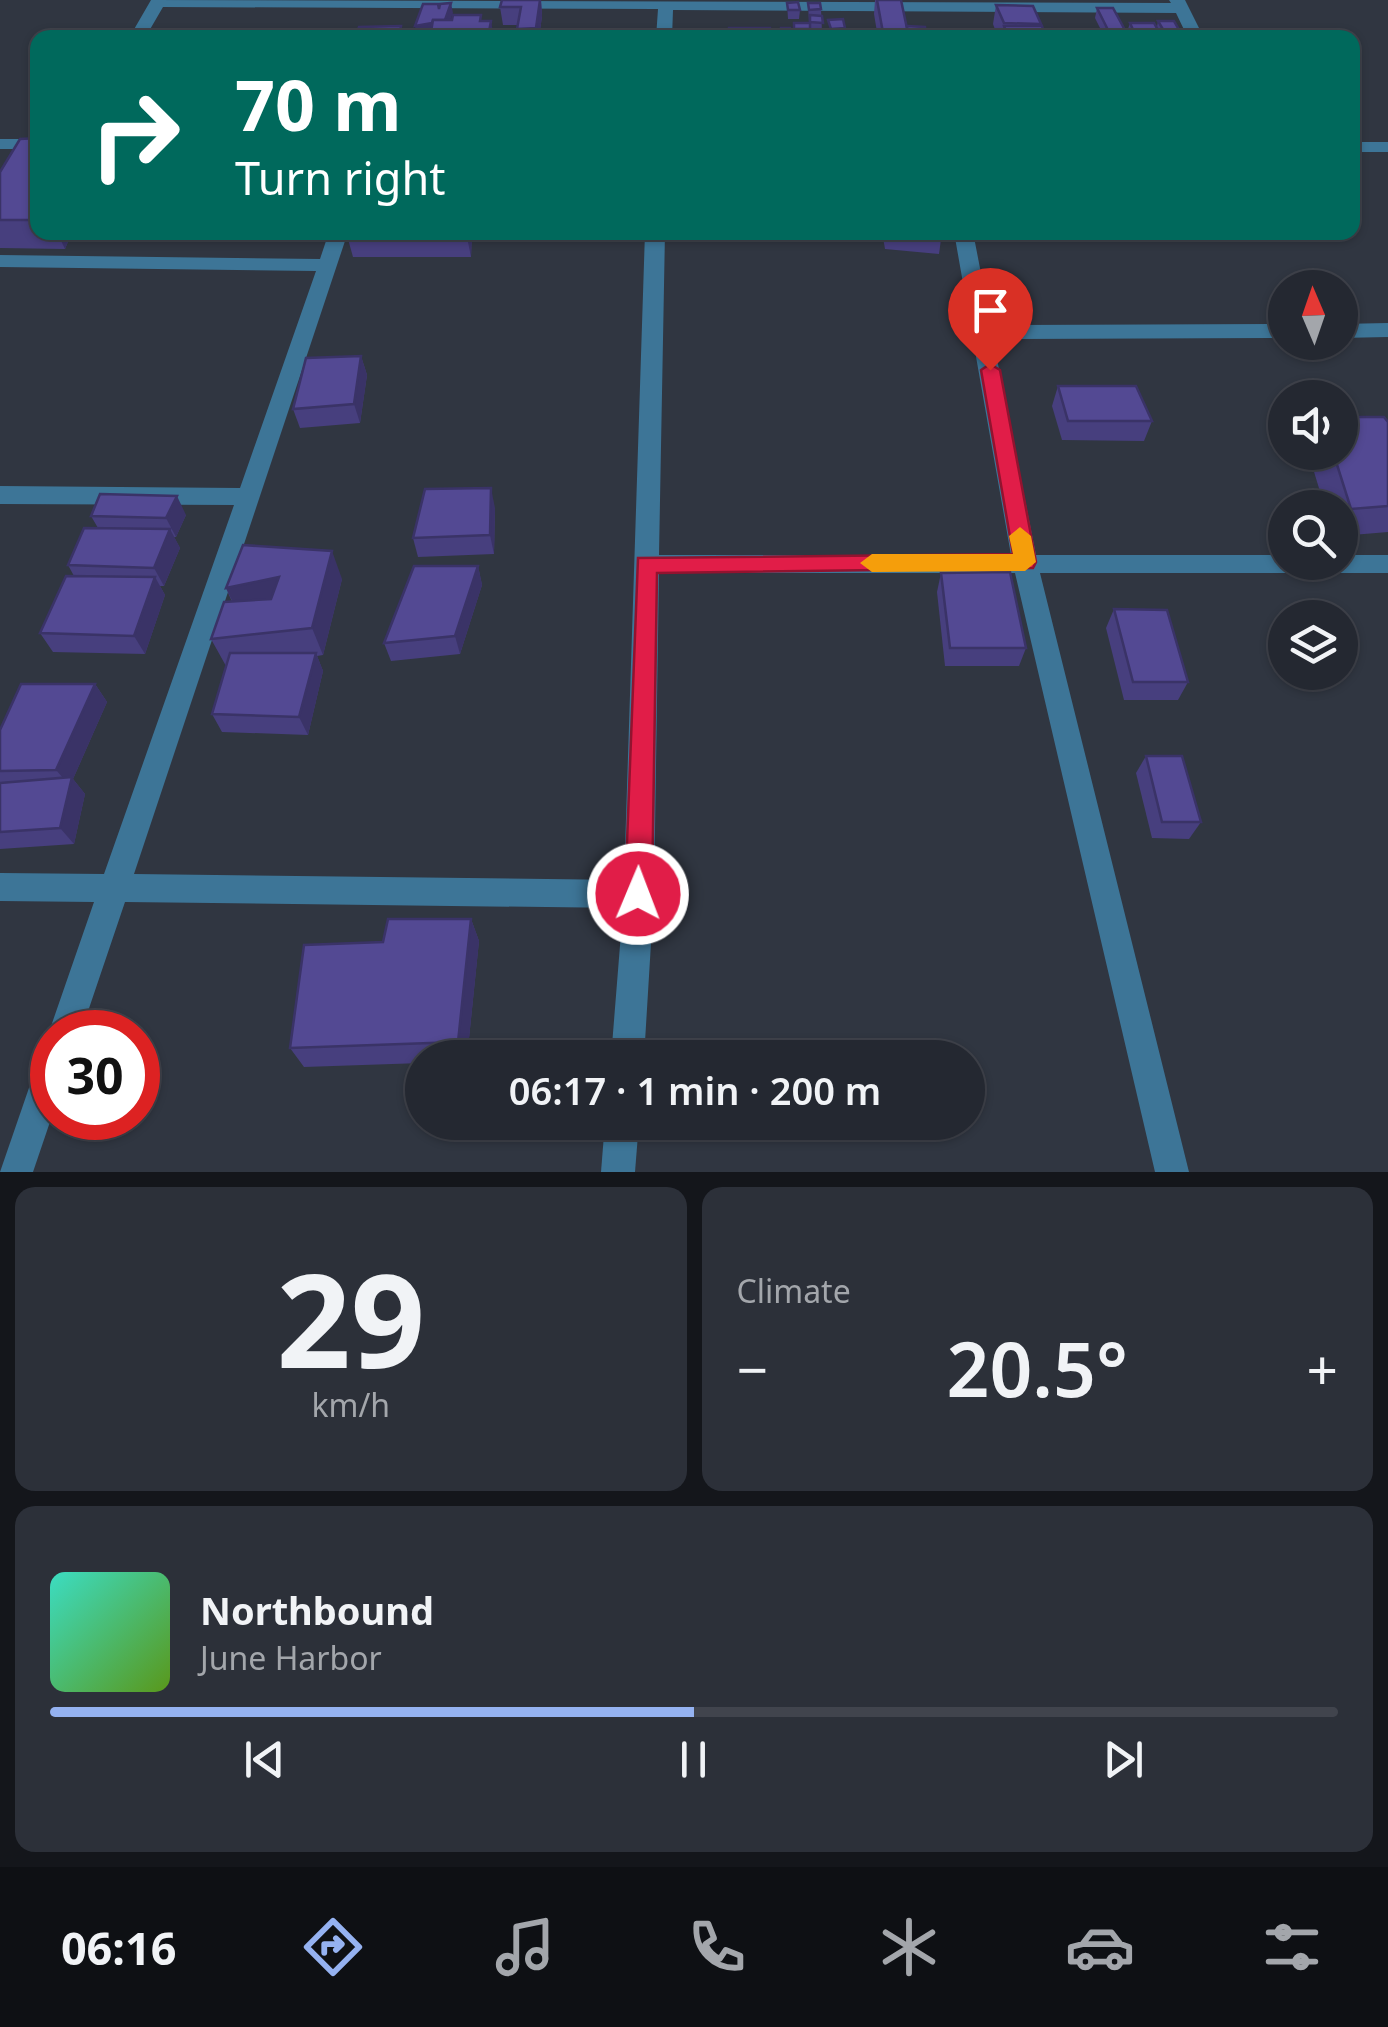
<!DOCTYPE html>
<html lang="en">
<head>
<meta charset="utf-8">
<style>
  :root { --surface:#242831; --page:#2c3039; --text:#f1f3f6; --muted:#a3a6ab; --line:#41444d; --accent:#95b2f1 }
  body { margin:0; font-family:"Noto Sans",sans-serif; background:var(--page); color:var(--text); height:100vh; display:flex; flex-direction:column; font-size:38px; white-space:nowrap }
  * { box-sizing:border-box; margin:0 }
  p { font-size:32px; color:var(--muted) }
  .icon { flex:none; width:55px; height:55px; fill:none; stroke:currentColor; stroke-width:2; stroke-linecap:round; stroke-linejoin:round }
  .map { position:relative; height:1172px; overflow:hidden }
  .sheet { display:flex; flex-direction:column; gap:15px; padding:15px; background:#14161b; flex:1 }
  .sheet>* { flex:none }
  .hud { position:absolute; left:30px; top:30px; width:1330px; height:210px; border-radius:20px; box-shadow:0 2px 8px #0004,0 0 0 2px var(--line); background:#00695c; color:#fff; overflow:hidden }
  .needle { width:65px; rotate:358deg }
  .buttons { position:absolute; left:1268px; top:270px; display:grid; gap:20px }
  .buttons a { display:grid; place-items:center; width:90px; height:90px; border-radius:50%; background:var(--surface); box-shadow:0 2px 8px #0004,0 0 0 2px var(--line); font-size:50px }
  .speed { position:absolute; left:30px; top:1010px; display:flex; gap:20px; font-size:50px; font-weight:700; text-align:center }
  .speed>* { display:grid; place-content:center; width:130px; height:130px; border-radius:50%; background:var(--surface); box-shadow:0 2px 8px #0004,0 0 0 2px var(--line); line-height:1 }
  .speed .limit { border:15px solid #d22; background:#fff; color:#111 }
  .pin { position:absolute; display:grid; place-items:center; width:85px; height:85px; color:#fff; margin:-102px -42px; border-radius:50% 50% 50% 0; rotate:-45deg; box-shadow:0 0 10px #0007 }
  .pin .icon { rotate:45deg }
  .me { position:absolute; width:110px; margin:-55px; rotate:1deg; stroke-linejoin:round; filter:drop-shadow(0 0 8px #0008) }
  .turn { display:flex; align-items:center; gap:35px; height:210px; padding:0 40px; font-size:45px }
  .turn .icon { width:130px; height:130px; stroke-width:2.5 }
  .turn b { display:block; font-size:70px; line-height:85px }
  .big { font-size:75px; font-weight:600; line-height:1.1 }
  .sheet .widget { flex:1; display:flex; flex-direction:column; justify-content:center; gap:15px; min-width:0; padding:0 35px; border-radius:20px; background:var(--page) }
  .sheet .dial { align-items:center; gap:0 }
  .dial b { font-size:130px; line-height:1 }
  .song { display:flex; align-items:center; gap:30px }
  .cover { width:120px; height:120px; border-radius:15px; background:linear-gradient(135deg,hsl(170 70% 55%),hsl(90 70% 35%)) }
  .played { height:10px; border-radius:5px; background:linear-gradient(90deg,var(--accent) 50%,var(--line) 50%) }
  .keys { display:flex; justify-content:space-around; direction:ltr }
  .heat { display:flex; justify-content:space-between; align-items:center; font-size:55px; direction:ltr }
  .sheet .tiles { flex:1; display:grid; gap:15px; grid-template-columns:1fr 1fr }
  .widget:last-child { grid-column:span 2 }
  .trip { position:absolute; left:405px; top:1040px; width:580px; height:100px; border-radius:50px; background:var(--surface); box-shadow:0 2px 8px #0004,0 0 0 2px var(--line); font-weight:600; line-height:100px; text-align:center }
  .dock { display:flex; height:160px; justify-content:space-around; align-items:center; background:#0e1014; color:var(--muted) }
  .dock .icon { width:70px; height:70px }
  .dock .active { color:var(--accent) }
  .dock b { font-size:45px; color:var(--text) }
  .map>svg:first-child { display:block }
</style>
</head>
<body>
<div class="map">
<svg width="1388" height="1172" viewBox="0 0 1388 1172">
  <rect width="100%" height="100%" fill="#303641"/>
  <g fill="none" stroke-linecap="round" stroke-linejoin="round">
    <g fill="#3d7597" fill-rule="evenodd">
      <polygon points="151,0 1171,3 1169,0 1185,0 1204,38 1188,38 1176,13 673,10 672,38 656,38 658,9 163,7 145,38 129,38"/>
      <rect x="0" y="139" width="38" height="10"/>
      <rect x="1352" y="142" width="36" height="10"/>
      <polygon points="329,232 348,232 134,874 624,880 645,232 665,232 659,555 1011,555 954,232 973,232 991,325 1285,324 1285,338 993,339 1036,555 1285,555 1285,562 1340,562 1340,555 1388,555 1388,573 1040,573 1189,1172 1155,1172 1015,573 659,573 654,894 644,1058 611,1058 623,908 125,902 81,1032 52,1032 52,1041 49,1032 94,902 0,901 0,873 104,874 234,505 0,504 0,486 240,488 316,271 0,267 0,255 320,259"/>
      <polygon points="1388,323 1388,337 1340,338 1340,324"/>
      <polygon points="52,1051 52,1116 33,1172 0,1172 40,1056"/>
      <polygon points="605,1122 639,1122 635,1172 601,1172"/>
    </g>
  </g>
  <g fill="#473f7e">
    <polygon points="541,0 542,16 539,38 518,38 518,25 503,25 500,7"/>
    <polygon points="875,0 901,0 907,28 926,38 878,38 874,14"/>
    <polygon points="787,3 800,10 799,19 788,19"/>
    <polygon points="808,3 821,9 822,32 810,32 810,38 794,38 794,23 809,23"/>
    <polygon points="996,5 1041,24 1046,38 998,38 993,24"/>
    <polygon points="1097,8 1126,32 1124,38 1105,38 1095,18"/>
    <polygon points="1158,21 1181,33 1180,38 1160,38 1158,35 1157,38 1130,38 1127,32 1130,23 1157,27"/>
    <polygon points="729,28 770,28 771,38 729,38"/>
    <polygon points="38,138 38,232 72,232 65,249 0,248 0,172"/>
    <polygon points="346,232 472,232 471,257 353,257"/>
    <polygon points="882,232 942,232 939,254 885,249"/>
    <polygon points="361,356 367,375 360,423 300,428 293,409"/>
    <polygon points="1058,386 1152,421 1144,441 1062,440 1052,406"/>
    <polygon points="1388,422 1388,532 1340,536 1340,508 1325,508 1308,452 1340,452"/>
    <polygon points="495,508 494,554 418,557 413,538"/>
    <polygon points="186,515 176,537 174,537 180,548 164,586 160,586 165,595 145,654 53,652 40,633 74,576 68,565 98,528 91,516"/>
    <polygon points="478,566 482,585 460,654 391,661 384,643"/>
    <polygon points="941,573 1026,648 1019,666 945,666 937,592"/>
    <polygon points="342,579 323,655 317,656 323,671 308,735 222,732 212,714 226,666 211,639 232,602 226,588"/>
    <polygon points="1114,609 1188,682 1178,700 1124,700 1106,628"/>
    <polygon points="95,684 107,702 73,779 85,794 74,844 0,849 0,730"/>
    <polygon points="1146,756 1201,822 1189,839 1152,838 1136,773"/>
    <polygon points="471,919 479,941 467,1058 422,1058 422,1063 304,1067 290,1048 383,942"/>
  </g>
  <g fill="#3a3367">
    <polygon points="541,0 542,16 539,38 537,38 536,28"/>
    <polygon points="451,3 453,13 446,31 421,35 422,38 416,36 415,26"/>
    <polygon points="491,21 494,38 488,37"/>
    <polygon points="57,232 72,232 65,249"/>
    <polygon points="466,232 472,232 471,257"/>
    <polygon points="361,356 367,375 360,423 354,404"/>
    <polygon points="491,488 495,508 494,554 490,535"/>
    <polygon points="177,496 186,515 176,537 166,518"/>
    <polygon points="170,529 180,548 164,586 154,568"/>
    <polygon points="332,551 342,579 323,655 312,628"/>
    <polygon points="478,566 482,585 460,654 455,636"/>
    <polygon points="155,577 165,595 145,654 134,636"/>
    <polygon points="279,577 290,605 239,615 226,588"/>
    <polygon points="316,653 323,671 308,735 299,717"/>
    <polygon points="95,684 107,702 73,779 85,794 74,844 60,828 70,786 56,770"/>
    <polygon points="471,919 479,941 467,1058 465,1058 458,1042"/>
  </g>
  <g fill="#534993" stroke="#3a3367" stroke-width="2.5">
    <polygon points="502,0 540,0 536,28 517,29 521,7 500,7"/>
    <polygon points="877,0 901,0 909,38 884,38"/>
    <polygon points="798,2 800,10 788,10 787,3"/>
    <polygon points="451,3 445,20 433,20 432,23 415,26 423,4 438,4 439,9 440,4"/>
    <polygon points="808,3 820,3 821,9 809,10"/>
    <polygon points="996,5 1033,6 1041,24 1004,23"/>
    <polygon points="1097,8 1113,8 1126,32 1109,32"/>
    <polygon points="453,15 481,15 480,21 491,21 488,37 430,37 433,20 452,20"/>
    <polygon points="810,15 822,16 823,23 810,22"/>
    <polygon points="843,19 845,28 831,29 828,20"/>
    <polygon points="1158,21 1174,21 1181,33 1165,33"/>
    <rect x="794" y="23" width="16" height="6"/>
    <polygon points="1130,23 1154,23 1159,32 1134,32"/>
    <polygon points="401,26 400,32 421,32 419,38 355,37 359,27"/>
    <polygon points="907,26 925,27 926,38 908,38"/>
    <polygon points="1004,26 1042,26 1046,38 1008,38"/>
    <polygon points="729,28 770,28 771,36 729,36"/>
    <polygon points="781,28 790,28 791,38 781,38"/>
    <polygon points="845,30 846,38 831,38 830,31"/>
    <polygon points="38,138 38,220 0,220 0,172 20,139"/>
    <polygon points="361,356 354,404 293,409 306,358"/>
    <polygon points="1058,386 1136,386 1152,421 1068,421"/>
    <polygon points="1340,417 1384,417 1388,422 1388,506 1351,509 1333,452 1340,452"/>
    <polygon points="491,488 490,535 413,538 425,489"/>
    <polygon points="100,494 177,496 166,518 91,516"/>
    <polygon points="84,528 170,529 154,568 68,565"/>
    <polygon points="243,545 332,551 312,628 211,639 224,602 271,599 279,577 226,588"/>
    <polygon points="414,566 478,566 455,636 384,643"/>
    <polygon points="1010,572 1026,648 950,648 941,573"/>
    <polygon points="66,576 155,577 134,636 40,633"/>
    <polygon points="1114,609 1167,610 1188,682 1133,682"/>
    <polygon points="230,653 316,653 299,717 212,714"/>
    <polygon points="21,684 95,684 56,770 0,771 0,730"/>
    <polygon points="1146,756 1182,756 1201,822 1162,822"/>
    <polygon points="72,777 60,828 0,832 0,783"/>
    <polygon points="388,919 471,919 458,1042 290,1048 304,945 383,942"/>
  </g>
  <polygon fill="#e11d48" stroke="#92132f" stroke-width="2.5" points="990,364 1000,370 1036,562 1033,568 657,573 652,894 648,903 638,907 629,903 625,894 638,558 1013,554 981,370"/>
  <polygon fill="#f59e0b" points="1020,527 1031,536 1036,562 1025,571 872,572 860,563 872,554 1013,554 1009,536"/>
</svg>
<div class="buttons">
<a><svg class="needle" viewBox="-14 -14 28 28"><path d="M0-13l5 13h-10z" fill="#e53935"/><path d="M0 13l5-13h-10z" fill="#a3a6ab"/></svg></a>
<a><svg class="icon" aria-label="sound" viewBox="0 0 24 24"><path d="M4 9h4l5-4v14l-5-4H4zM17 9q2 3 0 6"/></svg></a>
<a><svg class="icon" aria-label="search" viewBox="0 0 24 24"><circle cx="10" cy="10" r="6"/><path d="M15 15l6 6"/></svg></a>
<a><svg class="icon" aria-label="layers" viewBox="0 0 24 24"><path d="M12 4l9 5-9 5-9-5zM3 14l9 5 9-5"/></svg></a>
</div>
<div class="speed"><div class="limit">30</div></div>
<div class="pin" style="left:990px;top:370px;background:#d93025"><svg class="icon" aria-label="arrive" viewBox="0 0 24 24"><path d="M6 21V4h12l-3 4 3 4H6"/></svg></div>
<svg class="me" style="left:638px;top:894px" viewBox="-20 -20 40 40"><circle r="17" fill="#e11d48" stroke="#fff" stroke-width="3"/><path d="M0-11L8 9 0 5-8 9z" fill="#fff"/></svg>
<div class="trip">06:17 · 1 min · 200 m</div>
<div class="hud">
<div class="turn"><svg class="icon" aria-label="right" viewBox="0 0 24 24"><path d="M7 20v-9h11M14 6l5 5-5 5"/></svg><div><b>70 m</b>Turn right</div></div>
</div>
</div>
<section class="sheet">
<div class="tiles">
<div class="widget dial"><b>29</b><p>km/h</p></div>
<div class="widget"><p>Climate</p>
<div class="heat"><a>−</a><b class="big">20.5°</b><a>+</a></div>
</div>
<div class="widget">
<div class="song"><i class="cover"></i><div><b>Northbound</b><p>June Harbor</p></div></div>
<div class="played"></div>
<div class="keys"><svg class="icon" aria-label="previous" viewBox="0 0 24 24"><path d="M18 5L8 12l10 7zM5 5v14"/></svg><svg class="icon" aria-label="pause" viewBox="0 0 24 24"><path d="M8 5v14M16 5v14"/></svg><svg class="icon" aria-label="next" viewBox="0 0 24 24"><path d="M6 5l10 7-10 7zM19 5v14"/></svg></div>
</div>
</div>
</section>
<nav class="dock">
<b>06:16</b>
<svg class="icon active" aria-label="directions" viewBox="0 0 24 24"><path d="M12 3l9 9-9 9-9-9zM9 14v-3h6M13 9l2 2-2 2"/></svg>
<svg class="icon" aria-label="music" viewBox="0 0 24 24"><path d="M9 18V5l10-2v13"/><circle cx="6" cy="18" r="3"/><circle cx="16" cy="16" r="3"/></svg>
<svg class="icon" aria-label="phone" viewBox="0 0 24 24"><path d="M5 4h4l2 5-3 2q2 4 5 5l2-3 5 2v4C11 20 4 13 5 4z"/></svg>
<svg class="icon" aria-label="climate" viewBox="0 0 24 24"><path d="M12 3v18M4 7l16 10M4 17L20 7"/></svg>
<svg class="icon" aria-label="car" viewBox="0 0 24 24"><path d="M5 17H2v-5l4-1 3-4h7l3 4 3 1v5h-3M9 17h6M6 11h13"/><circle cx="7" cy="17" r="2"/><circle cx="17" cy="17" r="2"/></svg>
<svg class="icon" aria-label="filters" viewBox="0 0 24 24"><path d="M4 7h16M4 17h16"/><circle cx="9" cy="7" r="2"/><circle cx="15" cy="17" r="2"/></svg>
</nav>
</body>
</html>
